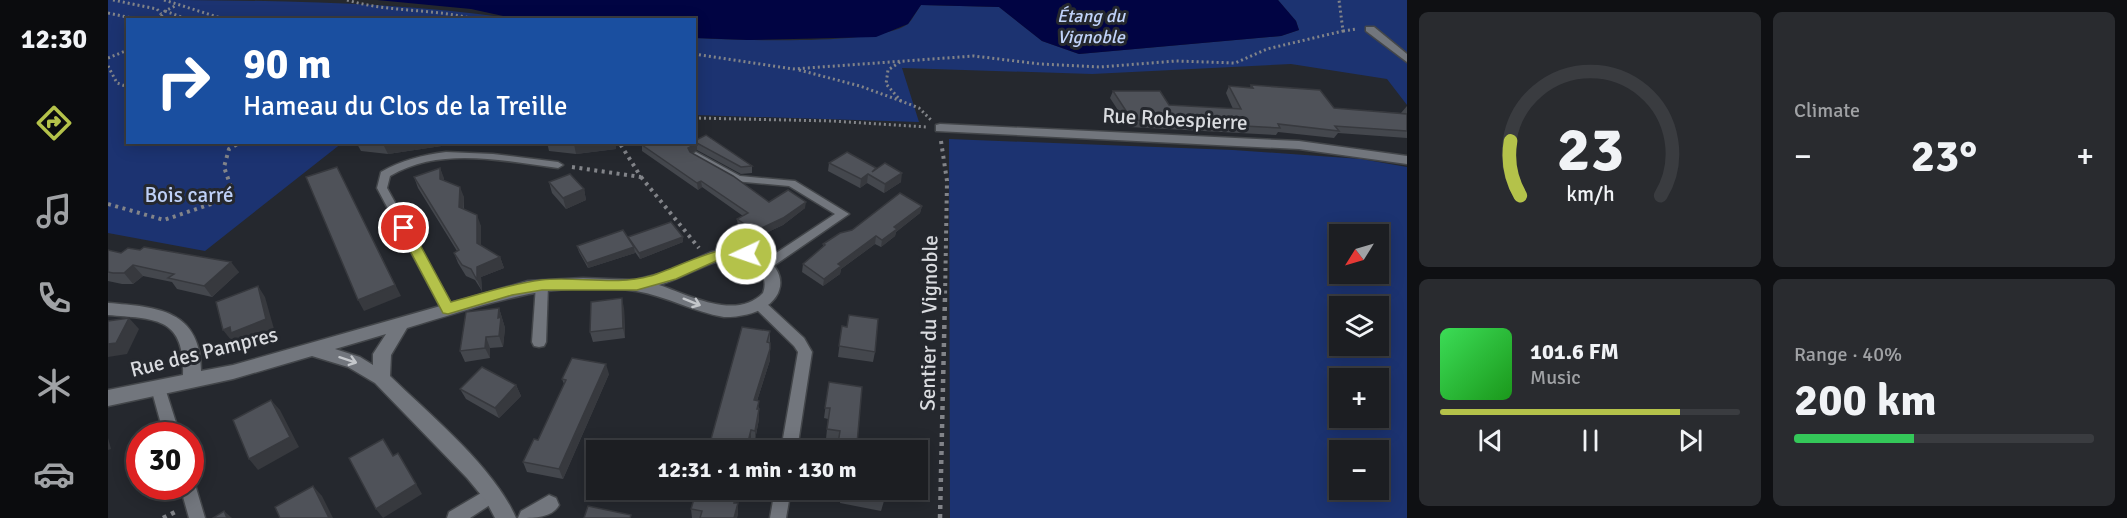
<!DOCTYPE html>
<html lang="en">
<head>
<meta charset="utf-8">
<style>
  :root { --surface:#1c1e22; --page:#292b2f; --text:#f1f3f6; --muted:#a0a2a5; --line:#3a3c40; --accent:#b4c24a }
  body { margin:0; font-family:Signika,sans-serif; background:var(--page); color:var(--text); height:100vh; display:flex; flex-direction:column; font-size:22px; white-space:nowrap }
  * { box-sizing:border-box; margin:0 }
  p { font-size:20px; color:var(--muted) }
  .icon { flex:none; width:33px; height:33px; fill:none; stroke:currentColor; stroke-width:2; stroke-linecap:round; stroke-linejoin:round }
  .map { position:relative; flex:1; overflow:hidden }
  .panel { display:flex; flex-direction:column; gap:12px; padding:12px; background:#0f1013; width:720px }
  .panel>* { flex:none }
  .banner { position:absolute; left:18px; top:18px; width:570px; height:126px; border-radius:0px; box-shadow:0 3px 15px #0003,0 0 0 2px var(--line); background:#1a4fa0; color:#fff; overflow:hidden }
  .needle { width:39px; rotate:233deg }
  .controls { position:absolute; left:1221px; top:224px; display:grid; gap:12px }
  .controls a { display:grid; place-items:center; width:60px; height:60px; border-radius:0px; background:var(--surface); box-shadow:0 3px 15px #0003,0 0 0 2px var(--line); font-size:30px }
  .speed { position:absolute; left:18px; top:422px; display:flex; gap:12px; font-size:30px; font-weight:700; text-align:center }
  .speed>* { display:grid; place-content:center; width:78px; height:78px; border-radius:50%; background:var(--surface); box-shadow:0 3px 15px #0003,0 0 0 2px var(--line); line-height:1 }
  .speed .limit { border:9px solid #d22; background:#fff; color:#111 }
  .pin { position:absolute; display:grid; place-items:center; width:51px; height:51px; color:#fff; margin:-26px; border:3px solid #fff; border-radius:50%; box-shadow:0 2px 6px #0007 }
  .me { position:absolute; width:66px; margin:-33px; rotate:267deg; stroke-linejoin:round; filter:drop-shadow(0 0 4px #0008) }
  .turn { display:flex; align-items:center; gap:21px; height:126px; padding:0 18px; font-size:27px }
  .turn .icon { width:78px; height:78px; stroke-width:2.5 }
  .turn b { display:block; font-size:42px; line-height:51px }
  .big { font-size:45px; font-weight:800; line-height:1.1 }
  .panel .tile { flex:1; display:flex; flex-direction:column; justify-content:center; gap:9px; min-width:0; padding:0 21px; border-radius:9px; background:var(--page) }
  .panel .dial { align-items:center; gap:0 }
  .dial svg { height:156px; overflow:visible; fill:none; stroke:var(--line); stroke-width:7; stroke-linecap:round; text-anchor:middle }
  .dial text { fill:var(--text); stroke:none }
  .song { display:flex; align-items:center; gap:18px }
  .cover { width:72px; height:72px; border-radius:9px; background:linear-gradient(135deg,hsl(130 70% 55%),hsl(120 70% 35%)) }
  .played { height:6px; border-radius:3px; background:linear-gradient(90deg,var(--accent) 80%,var(--line) 80%) }
  .keys { display:flex; justify-content:space-around; direction:ltr }
  .heat { display:flex; justify-content:space-between; align-items:center; font-size:33px; direction:ltr }
  .charge { height:9px; border-radius:4px; background:linear-gradient(90deg,#34c759 40%,var(--line) 0) }
  .panel .tiles { flex:1; display:grid; gap:12px; grid-template-columns:repeat(2,1fr) }
  .trip { position:absolute; left:478px; top:440px; width:342px; height:60px; border-radius:0px; background:var(--surface); box-shadow:0 3px 15px #0003,0 0 0 2px var(--line); font-weight:800; line-height:60px; text-align:center }
  main { display:flex; flex:1; min-height:0 }
  .tab-bar { display:flex; flex-direction:column; width:108px; justify-content:space-around; align-items:center; background:#0b0c0e; color:var(--muted) }
  .tab-bar .icon { width:42px; height:42px }
  .tab-bar .selected { color:var(--accent) }
  .tab-bar b { font-size:27px; color:var(--text) }
  .map>svg:first-child { display:block }
</style>
</head>
<body>
<main>
<nav class="tab-bar">
<b>12:30</b>
<svg class="icon selected" aria-label="directions" viewBox="0 0 24 24"><path d="M12 3l9 9-9 9-9-9zM9 14v-3h6M13 9l2 2-2 2"/></svg>
<svg class="icon" aria-label="music" viewBox="0 0 24 24"><path d="M9 18V5l10-2v13"/><circle cx="6" cy="18" r="3"/><circle cx="16" cy="16" r="3"/></svg>
<svg class="icon" aria-label="phone" viewBox="0 0 24 24"><path d="M5 4h4l2 5-3 2q2 4 5 5l2-3 5 2v4C11 20 4 13 5 4z"/></svg>
<svg class="icon" aria-label="climate" viewBox="0 0 24 24"><path d="M12 3v18M4 7l16 10M4 17L20 7"/></svg>
<svg class="icon" aria-label="car" viewBox="0 0 24 24"><path d="M5 17H2v-5l4-1 3-4h7l3 4 3 1v5h-3M9 17h6M6 11h13"/><circle cx="7" cy="17" r="2"/><circle cx="17" cy="17" r="2"/></svg>
</nav>
<div class="map">
<svg width="1299" height="518" viewBox="0 0 1299 518">
  <rect width="100%" height="100%" fill="#25282e"/>
  <g fill="#1c3371" fill-rule="evenodd">
    <path d="M0 0C136 0 275 0 409 19L20 20V142L234 143 97 251 0 233Z"/>
    <path d="M1170 0H1299V105L1279 79 1183 64 984 74 794 68 811 122 587 115V38C628 40 771 46 800 24 805 19 809 10 813 5L891 7 934 41 971 54 1173 36 1191 30 1188 21Z"/>
    <path d="M841 139 1125 150 1253 159 1299 167V518H842ZM1232 234H1270V273H1232ZM1232 306H1270V345H1232ZM1232 378H1270V417H1232ZM1232 450H1270V489H1232Z"/>
  </g>
  <polygon fill="#010443" points="269,0 1170,0 1188,21 1191,30 1173,36 971,54 934,41 891,7 813,5 800,24 768,37 640,40 587,38 586,20 409,19 363,9"/>
  <g fill="none" stroke-linecap="round" stroke-linejoin="round">
    <defs>
      <g id="service">
        <path d="M338 152 385 154 450 162 455 165 450 168C395 161 333 146 282 176L279 188 346 309 345 312H335L269 188 273 172C294 160 314 155 338 152Z"/>
        <polygon points="588,152 632,176 687,181 741,214 661,269 653,269 651,266 653,263 727,214 681,186 626,181 584,157 583,155"/>
        <polygon points="434,281 438,282 440,285 438,342 436,346 431,347 426,346 424,342 428,285 430,282"/>
        <polygon points="652,300 657,302 696,338 704,352 689,450 673,450 690,352 686,346 647,308 646,305 647,302"/>
        <polygon points="50,382 55,384 57,388 72,435 56,435 43,388 45,384"/>
        <polygon points="82,480 86,481 97,518 81,518 72,486 82,486"/>
        <polygon points="385,486 391,489 393,494 391,499 362,518 339,518 341,512"/>
        <polygon points="667,489 683,489 678,518 662,518"/>
      </g>
      <g id="minor">
        <polygon points="1258,27 1266,27 1299,54 1299,62 1258,31"/>
        <polygon points="832,124 1191,141 1299,156 1299,164 1191,149 828,131 828,125"/>
        <path d="M627 247C692 257 686 317 616 317 586 312 558 296 528 291 446 278 376 305 299 328L283 355 282 376C322 415 386 467 408 518H387L378 501 359 478 267 383 240 367 204 356 125 379 0 406V390L75 375C77 317 48 319 0 315V303C50 307 93 310 93 371L125 365 420 281 475 278 527 280 559 272 603 252ZM627 258C645 260 662 274 655 293 628 321 581 295 551 285 577 278 600 260 627 258ZM278 334 265 354V365L252 357 227 349Z"/>
        <path d="M441 495 448 498 451 505C444 518 426 518 410 518L413 511Z"/>
      </g>
    </defs>
    <use href="#service" stroke="#43464a" stroke-width="3"/>
    <use href="#minor" stroke="#43464a" stroke-width="3"/>
    <g stroke="#828489" stroke-width="3" stroke-dasharray="2 3" stroke-linecap="butt">
      <polyline points="5,0 49,9 53,14"/>
      <polyline points="56,0 119,20"/>
      <path d="M239 0C282 13 327 8 370 20"/>
      <polyline points="57,11 81,20"/>
      <polyline points="0,13 33,20"/>
      <polyline points="50,20 57,11 69,5"/>
      <polyline points="1235,31 1249,29"/>
      <polyline points="586,54 685,69 866,56 932,64 992,67 1068,61 1127,63 1159,49 1235,31 1231,0"/>
      <polyline points="0,58 20,50"/>
      <polyline points="792,62 780,70 778,84 793,101 811,108 823,120"/>
      <polyline points="0,66 9,83 20,87"/>
      <polyline points="691,70 752,86 793,101"/>
      <polyline points="586,118 724,121 819,127"/>
    </g>
    <g stroke="#828489" stroke-width="4" stroke-dasharray="3 4.5" stroke-linecap="butt">
      <polyline points="833,141 839,181 837,298"/>
      <polyline points="464,167 533,177 511,142"/>
      <polyline points="533,177 591,248"/>
      <polyline points="0,204 56,220 106,203 123,187 116,167 121,149 133,142"/>
    </g>
    <g stroke="#828489" stroke-width="4.5" stroke-dasharray="4 5" stroke-linecap="butt">
      <polyline points="55,518 71,510"/>
      <polyline points="832,518 837,297"/>
    </g>
    <use href="#service" fill="#72767d" fill-rule="evenodd"/>
    <use href="#minor" fill="#72767d" fill-rule="evenodd"/>
  </g>
  <g fill="#44474d">
    <polygon points="1143,85 1226,108 1293,113 1299,106 1299,138 1230,133 1226,138 1170,132 1168,135 1021,127 1002,98 1005,91 1061,105 1125,109 1118,93 1121,86 1142,88"/>
    <polygon points="248,142 360,142 280,154 253,151"/>
    <polygon points="439,142 508,142 508,149 468,154 441,151"/>
    <polygon points="586,142 644,166 644,173 633,174 589,150 584,153 661,202 697,208 675,225 647,238 630,226 629,219 635,216 594,187 590,190 534,151 534,145"/>
    <polygon points="721,163 793,182 776,193 759,183 752,188 720,171"/>
    <polygon points="332,168 336,180 356,197 356,209 373,226 373,246 392,257 396,268 373,277 374,291 367,280 358,276 350,263 346,253 349,251 310,188 306,177"/>
    <polygon points="441,182 476,189 478,200 458,209 444,193"/>
    <polygon points="814,206 812,213 788,232 787,236 773,247 767,244 733,269 732,274 715,286 694,272 695,264 715,247 715,244 744,230"/>
    <polygon points="575,237 575,242 532,259 527,252 527,253 480,268 471,252 469,246 520,238"/>
    <polygon points="0,250 13,253 131,272 104,297 69,289 64,282 35,276 25,284 14,284 0,281"/>
    <polygon points="391,308 397,328 395,347 382,348 382,358 357,362 352,351"/>
    <polygon points="516,308 517,338 485,342 482,332"/>
    <polygon points="734,326 767,352 765,362 730,357"/>
    <polygon points="662,331 662,360 649,401 651,409 651,419 647,440 643,440 641,450 600,450"/>
    <polygon points="501,374 455,479 419,472 415,462 430,440 456,384 454,379"/>
    <polygon points="721,382 754,387 730,441 718,439 720,419 716,418"/>
    <polygon points="408,385 413,396 391,418 358,399 352,389"/>
    <polygon points="733,489 777,489 776,501 773,511 732,503"/>
    <polygon points="628,503 630,513 629,518 584,518 583,509"/>
  </g>
  <g fill="#37393e">
    <polygon points="287,142 360,142 280,154 275,144"/>
    <polygon points="478,142 508,142 508,149 468,154 466,144"/>
    <polygon points="589,143 589,150 581,154 580,148"/>
    <polygon points="229,167 293,296 256,311 250,300"/>
    <polygon points="332,168 336,178 336,189 332,179"/>
    <polygon points="794,173 793,182 776,193 777,184"/>
    <polygon points="760,174 759,183 752,188 753,179"/>
    <polygon points="593,181 594,187 590,190 589,183"/>
    <polygon points="352,187 356,197 355,218 351,207"/>
    <polygon points="476,189 478,200 458,209 455,198"/>
    <polygon points="698,202 697,208 675,225 647,238 647,231"/>
    <polygon points="814,206 812,213 788,232 787,236 773,247 774,240 786,227"/>
    <polygon points="369,215 373,226 373,254 369,243"/>
    <polygon points="768,236 767,244 733,269 732,274 715,286 716,279 730,264"/>
    <polygon points="575,237 575,242 532,259 531,253"/>
    <polygon points="526,247 527,253 480,268 479,263"/>
    <polygon points="392,257 396,268 373,277 374,291 369,280 369,267"/>
    <polygon points="123,262 131,272 104,297 96,286"/>
    <polygon points="25,265 35,276 25,284 16,273"/>
    <polygon points="150,286 157,297 166,329 131,343 127,338 123,340 115,330 122,327"/>
    <polygon points="514,298 516,308 517,338 515,328"/>
    <polygon points="391,308 397,328 395,347 391,336 390,318"/>
    <polygon points="21,318 31,329 19,354 0,357 0,344"/>
    <polygon points="378,337 382,348 382,358 377,348"/>
    <polygon points="662,343 662,360 646,410 646,400"/>
    <polygon points="498,364 501,374 455,479 451,469"/>
    <polygon points="408,385 413,396 391,418 387,408"/>
    <polygon points="163,400 172,410 191,447 150,470 141,459"/>
    <polygon points="651,409 651,419 647,440 647,431"/>
    <polygon points="643,430 643,440 641,450 638,450"/>
    <polygon points="0,438 3,449 0,450"/>
    <polygon points="290,453 314,494 275,518 268,509"/>
    <polygon points="205,486 214,496 225,518 221,518"/>
    <polygon points="629,489 631,489 626,512 626,503"/>
    <polygon points="630,503 630,513 629,518 626,518"/>
    <polygon points="116,511 124,518 119,518"/>
  </g>
  <g fill="#4f5259" stroke="#37393e" stroke-width="1.5">
    <polygon points="1143,85 1212,90 1226,108 1299,114 1299,131 1227,126 1231,131 1170,124 1172,128 1024,120 1005,91 1052,91 1061,105 1133,109 1121,86 1145,88"/>
    <polygon points="598,135 644,166 633,167 589,143 580,148 582,152 625,176 661,202 680,190 698,202 675,218 647,231 629,219 640,213 593,181 589,183 534,145 538,142 586,142 586,141"/>
    <polygon points="259,142 287,142 275,144"/>
    <polygon points="455,142 478,142 466,144"/>
    <polygon points="739,152 768,168 764,172 777,163 794,173 777,184 760,174 753,179 721,163"/>
    <polygon points="229,167 287,285 250,300 198,177"/>
    <polygon points="332,168 332,179 352,187 351,207 369,215 369,243 392,257 369,267 369,280 363,269 354,265 346,253 351,250 306,177"/>
    <polygon points="462,174 476,189 455,198 441,182"/>
    <polygon points="792,193 814,206 786,227 789,229 774,240 768,236 730,264 733,266 716,279 695,264 717,245 715,244 732,233 744,230"/>
    <polygon points="563,222 575,237 531,253 520,237"/>
    <polygon points="515,230 526,247 479,263 469,246"/>
    <polygon points="36,247 123,262 96,286 60,278 66,274 25,265 16,273 5,273 0,272 0,250 13,253 20,248 32,250"/>
    <polygon points="150,286 158,319 123,333 122,327 115,330 108,302"/>
    <polygon points="514,298 515,328 482,332 483,302"/>
    <polygon points="391,308 390,318 393,317 391,336 378,337 377,348 352,351 358,312"/>
    <polygon points="741,315 770,319 767,352 731,346 734,326 739,327"/>
    <polygon points="21,318 8,343 0,344 0,321"/>
    <polygon points="634,327 662,331 659,342 662,343 662,349 646,400 651,401 649,409 651,409 647,431 643,430 638,450 600,450"/>
    <polygon points="464,358 498,364 451,469 415,462 426,439 430,440 450,397 458,380 454,379"/>
    <polygon points="374,367 408,385 387,408 352,389"/>
    <polygon points="721,382 754,387 749,444 775,449 775,450 729,450 732,431 719,429 722,408 717,408"/>
    <polygon points="163,400 182,437 141,459 125,420"/>
    <polygon points="275,439 285,456 290,453 308,484 268,509 241,458"/>
    <polygon points="205,486 221,518 172,518 167,507"/>
    <polygon points="589,489 629,489 626,503 630,503 626,518 592,518 594,511 583,509"/>
    <polygon points="734,489 777,489 776,501 733,493"/>
    <polygon points="480,506 523,515 522,518 476,518"/>
    <polygon points="116,511 119,518 105,518"/>
  </g>
  <defs><path id="oneway-shaft" d="M-6 0H5M1.5-3L5.5 0L1.5 3" fill="none" stroke-width="1.6" stroke-linecap="round" stroke-linejoin="round" transform="scale(1.5)"/></defs>
  <g stroke="#c4c7cb">
    <use href="#oneway-shaft" transform="translate(584 302) rotate(22)"/>
    <use href="#oneway-shaft" transform="translate(240 360) rotate(18)"/>
  </g>
  <path fill="#b4c24a" stroke="#757e30" stroke-width="1.5" d="M296 224 303 228 343 302C373 294 402 284 433 280 469 276 507 286 542 276 563 271 629 234 645 254L638 259 610 260 568 279 529 290H434L404 295 340 314 335 313 290 228Z"/>
  <g text-anchor="middle" dominant-baseline="central" stroke-width="6" stroke-linejoin="round" paint-order="stroke">
    <g font-size="18" font-style="italic" fill="#c1d3fa" stroke="#25282e">
      <text x="983" y="16">Étang du<tspan x="983" dy="21">Vignoble</tspan></text>
    </g>
    <g font-size="21" fill="#d9dbdf" stroke="#25282e">
      <text transform="translate(1067 119) rotate(3)">Rue Robespierre</text>
      <text transform="translate(821 323) rotate(-89)">Sentier du Vignoble</text>
      <text transform="translate(96 352) rotate(-14)">Rue des Pampres</text>
    </g>
    <g font-size="21" fill="#bed0f7" stroke="#25282e">
      <text x="81" y="195">Bois carré</text>
    </g>
  </g>
</svg>
<div class="controls">
<a><svg class="needle" viewBox="-14 -14 28 28"><path d="M0-13l5 13h-10z" fill="#e53935"/><path d="M0 13l5-13h-10z" fill="#a0a2a5"/></svg></a>
<a><svg class="icon" aria-label="layers" viewBox="0 0 24 24"><path d="M12 4l9 5-9 5-9-5zM3 14l9 5 9-5"/></svg></a>
<a>+</a>
<a>−</a>
</div>
<div class="speed"><div class="limit">30</div></div>
<div class="pin" style="left:296px;top:228px;background:#d93025"><svg class="icon" aria-label="arrive" viewBox="0 0 24 24"><path d="M6 21V4h12l-3 4 3 4H6"/></svg></div>
<svg class="me" style="left:638px;top:254px" viewBox="-20 -20 40 40"><circle r="17" fill="#b4c24a" stroke="#fff" stroke-width="3"/><path d="M0-11L8 9 0 5-8 9z" fill="#fff"/></svg>
<div class="trip">12:31 · 1 min · 130 m</div>
<div class="banner">
<div class="turn"><svg class="icon" aria-label="right" viewBox="0 0 24 24"><path d="M7 20v-9h11M14 6l5 5-5 5"/></svg><div><b>90 m</b>Hameau du Clos de la Treille</div></div>
</div>
</div>
<section class="panel">
<div class="tiles">
<div class="tile dial"><svg viewBox="0 0 100 80">
<path d="M14 69A42 42 0 1 1 86 69"/>
<path d="M14 69A42 42 0 0 1 9 41" stroke="#b4c24a"/>
<text x="50" y="56" font-size="32" font-weight="700">23</text>
<text x="50" y="72" font-size="11">km/h</text>
</svg></div>
<div class="tile"><p>Climate</p>
<div class="heat"><a>−</a><b class="big">23°</b><a>+</a></div>
</div>
<div class="tile">
<div class="song"><i class="cover"></i><div><b>101.6 FM</b><p>Music</p></div></div>
<div class="played"></div>
<div class="keys"><svg class="icon" aria-label="previous" viewBox="0 0 24 24"><path d="M18 5L8 12l10 7zM5 5v14"/></svg><svg class="icon" aria-label="pause" viewBox="0 0 24 24"><path d="M8 5v14M16 5v14"/></svg><svg class="icon" aria-label="next" viewBox="0 0 24 24"><path d="M6 5l10 7-10 7zM19 5v14"/></svg></div>
</div>
<div class="tile"><p>Range · 40%</p><b class="big">200 km</b><div class="charge"></div></div>
</div>
</section>
</main>
</body>
</html>
